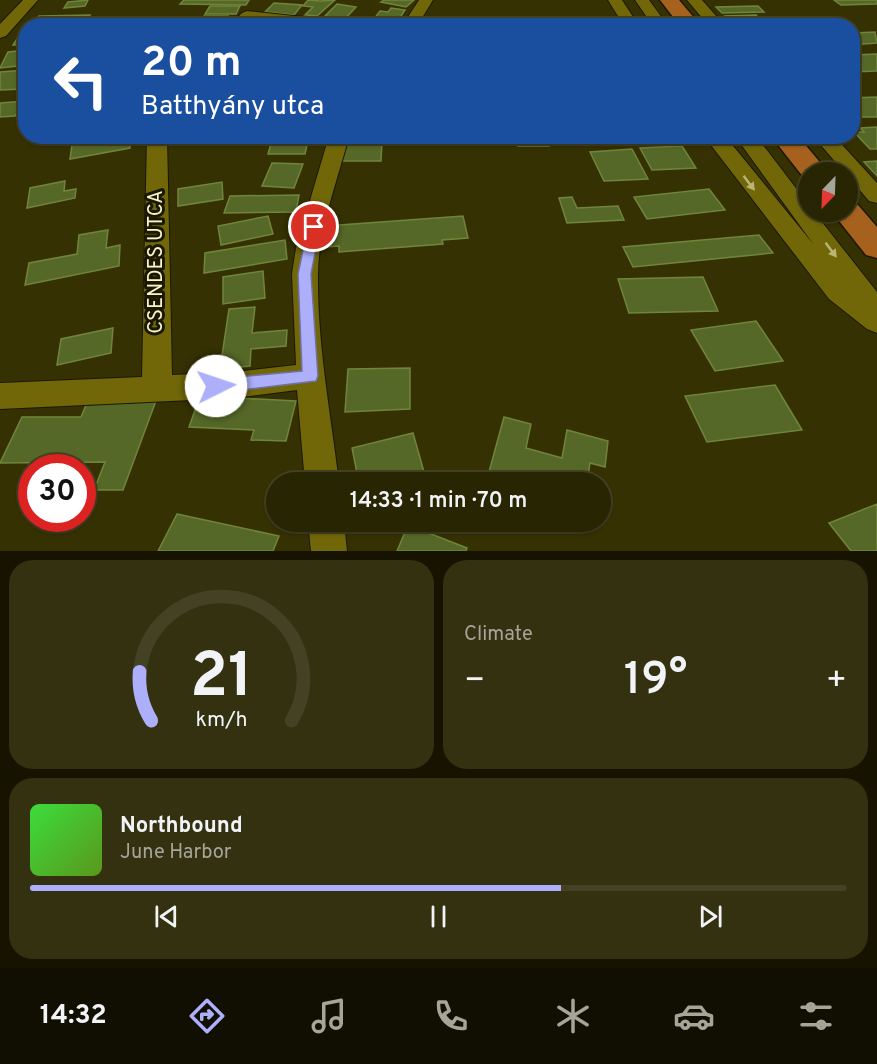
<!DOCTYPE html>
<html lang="en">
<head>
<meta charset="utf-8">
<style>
  :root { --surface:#282502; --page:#343111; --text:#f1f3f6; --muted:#a5a599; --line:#444224; --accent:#adaffb }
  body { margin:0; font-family:Overpass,sans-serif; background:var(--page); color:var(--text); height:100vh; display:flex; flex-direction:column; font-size:22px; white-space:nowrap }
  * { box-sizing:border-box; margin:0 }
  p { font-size:20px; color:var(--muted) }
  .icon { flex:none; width:33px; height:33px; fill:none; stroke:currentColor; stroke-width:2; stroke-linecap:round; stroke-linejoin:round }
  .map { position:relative; height:551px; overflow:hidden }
  .sheet { display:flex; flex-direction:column; gap:9px; padding:9px; background:#161401; flex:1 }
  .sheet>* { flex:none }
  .top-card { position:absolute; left:18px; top:18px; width:842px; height:126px; border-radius:24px; box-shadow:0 2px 4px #0004,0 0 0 2px var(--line); background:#1a4fa0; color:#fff; overflow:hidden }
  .needle { width:39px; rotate:203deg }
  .tools { position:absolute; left:798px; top:162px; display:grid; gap:12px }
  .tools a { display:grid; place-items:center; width:60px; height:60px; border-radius:50%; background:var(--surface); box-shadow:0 2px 4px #0004,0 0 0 2px var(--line); font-size:30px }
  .speed { position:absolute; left:18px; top:454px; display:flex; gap:12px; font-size:30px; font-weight:700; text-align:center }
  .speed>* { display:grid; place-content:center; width:78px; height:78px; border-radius:50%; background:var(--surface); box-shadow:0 2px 4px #0004,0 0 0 2px var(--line); line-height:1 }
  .speed .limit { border:9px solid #d22; background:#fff; color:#111 }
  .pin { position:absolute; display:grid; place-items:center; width:51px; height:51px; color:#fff; margin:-26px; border:3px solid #fff; border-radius:50%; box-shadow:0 2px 6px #0007 }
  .me { position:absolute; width:66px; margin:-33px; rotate:86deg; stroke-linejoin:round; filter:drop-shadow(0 0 4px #0008) }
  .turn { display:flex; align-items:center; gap:21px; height:126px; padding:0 24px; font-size:27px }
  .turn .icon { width:78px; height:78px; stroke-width:2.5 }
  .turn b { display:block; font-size:42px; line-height:51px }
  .big { font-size:45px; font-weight:600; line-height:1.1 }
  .sheet .widget { flex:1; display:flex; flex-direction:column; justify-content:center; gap:9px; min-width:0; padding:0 21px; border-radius:24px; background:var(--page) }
  .sheet .dial { align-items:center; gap:0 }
  .dial svg { height:156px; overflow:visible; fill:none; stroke:var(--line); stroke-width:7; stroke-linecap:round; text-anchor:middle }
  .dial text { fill:var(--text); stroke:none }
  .song { display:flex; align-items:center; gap:18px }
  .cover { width:72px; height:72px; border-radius:9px; background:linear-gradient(135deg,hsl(120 70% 55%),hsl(90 70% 35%)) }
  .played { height:6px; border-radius:3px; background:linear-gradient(90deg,var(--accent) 65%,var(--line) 65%) }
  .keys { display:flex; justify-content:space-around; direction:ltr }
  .heat { display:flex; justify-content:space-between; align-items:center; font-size:33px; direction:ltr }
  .sheet .tiles { flex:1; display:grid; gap:9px; grid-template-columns:1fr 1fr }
  .widget:last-child { grid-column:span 2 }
  .trip { position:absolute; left:266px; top:472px; width:345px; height:60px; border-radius:30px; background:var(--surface); box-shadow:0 2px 4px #0004,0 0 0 2px var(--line); font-weight:600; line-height:60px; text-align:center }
  .dock { display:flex; height:96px; justify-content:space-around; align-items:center; background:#100f01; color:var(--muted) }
  .dock .icon { width:42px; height:42px }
  .dock .selected { color:var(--accent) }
  .dock b { font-size:27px; color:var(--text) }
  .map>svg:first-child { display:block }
</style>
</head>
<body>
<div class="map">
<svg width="877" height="551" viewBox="0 0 877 551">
  <rect width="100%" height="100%" fill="#363103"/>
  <g fill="#566827" stroke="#70853a" stroke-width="1.5">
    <polygon points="88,0 85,6 64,8 68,2"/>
    <polygon points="184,0 249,0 246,5 180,4"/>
    <polygon points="308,0 320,1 335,0 317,16 305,15 313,7 303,6"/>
    <polygon points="384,0 414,0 406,7 381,2"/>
    <polygon points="834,0 877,0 877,4 841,5"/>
    <polygon points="274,3 302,5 294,15 265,12"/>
    <polygon points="337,4 356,7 345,19 325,16"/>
    <polygon points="210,6 240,6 236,14 205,14"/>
    <polygon points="758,6 764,12 722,13 716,7"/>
    <polygon points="391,8 405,10 397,22 374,19 380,11 388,12"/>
    <polygon points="90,15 82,26 30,26 39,16"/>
    <polygon points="756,15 766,26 734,26 725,16"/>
    <polygon points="204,16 228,16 224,26 178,26 181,21 201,21"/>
    <polygon points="875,32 877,43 852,45 852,33"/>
    <polygon points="21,33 26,33 26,45 13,45"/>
    <polygon points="26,50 26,65 0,68 8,52"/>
    <polygon points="877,54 877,71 852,72 852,55"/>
    <polygon points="26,70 26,85 23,89 0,90 0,72"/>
    <polygon points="877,97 877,117 852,117 852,107 860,107 852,98"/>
    <polygon points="25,101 15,116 0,117 0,103"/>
    <polygon points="877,127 877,149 870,149 854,132 864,132 860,128"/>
    <polygon points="120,136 130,136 130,148 70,159 72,145"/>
    <polygon points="273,136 309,136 305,154 268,154"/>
    <polygon points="517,136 547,136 549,146 518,146"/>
    <polygon points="603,136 689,136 691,140 605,143"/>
    <polygon points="382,141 381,161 342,161 345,142"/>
    <polygon points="682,146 696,168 652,170 640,148"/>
    <polygon points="632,149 648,179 604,181 590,152"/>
    <polygon points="877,161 877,176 864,162"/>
    <polygon points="272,163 303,164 294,188 262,186"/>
    <polygon points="65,181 64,191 76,189 75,198 27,208 30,188"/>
    <polygon points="222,182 223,199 178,206 178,189"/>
    <polygon points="709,189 725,210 647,219 634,197"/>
    <polygon points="299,195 296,212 224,213 230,196"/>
    <polygon points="572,197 577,208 618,206 624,220 567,223 559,198"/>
    <polygon points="268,216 273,234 221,245 218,226"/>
    <polygon points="463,216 468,238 442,240 443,244 339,252 339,246 326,247 326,226"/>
    <polygon points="108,230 106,248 120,245 119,266 25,285 29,263 77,254 79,235"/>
    <polygon points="759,235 773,253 633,267 623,247"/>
    <polygon points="285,240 287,259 204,273 205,253"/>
    <polygon points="263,271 265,298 223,304 223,277"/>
    <polygon points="703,277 718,311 629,313 618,279"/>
    <polygon points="255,307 252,333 287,330 286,346 251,349 250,366 220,369 229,309"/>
    <polygon points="756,321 783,361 715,371 691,330"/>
    <polygon points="113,328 111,353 57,365 61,339"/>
    <polygon points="410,368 410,409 345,412 348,369"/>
    <polygon points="775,385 802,430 707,442 685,396"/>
    <polygon points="200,396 296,401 286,441 251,440 254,430 189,427"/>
    <polygon points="89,398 157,398 123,490 94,490 105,462 0,463 22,417 81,417"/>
    <polygon points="504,417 531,424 526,448 562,458 567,430 608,441 605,467 590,463 587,483 557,477 556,483 486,483"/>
    <polygon points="413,433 426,479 411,483 359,483 352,448"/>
    <polygon points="877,504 877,551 851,551 829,523"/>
    <polygon points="177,514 279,536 273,551 158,551"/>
    <polygon points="408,525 467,548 466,551 397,551"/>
  </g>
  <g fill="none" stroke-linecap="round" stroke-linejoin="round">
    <defs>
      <g id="minor">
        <polygon points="23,0 38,0 6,36 0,38 0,24"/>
        <polygon points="419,0 433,0 417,26 402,26"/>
        <polygon points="608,0 622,0 639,26 624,26"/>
        <polygon points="635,0 649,0 668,26 653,26"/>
        <polygon points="687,0 702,0 725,26 709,26"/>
        <polygon points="247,11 341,21 348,26 293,26 242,19 239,16 242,13"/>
        <path d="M147 136H167L172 375 235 372 296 365 292 274 296 248 329 136H349C338 179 318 231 318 274 317 343 331 415 339 483H305L297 390 235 398 0 409V383L142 377Z"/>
        <polygon points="704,136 725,136 814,245 735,136 756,136 808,204 808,212 814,212 877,292 877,333 867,329 829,299"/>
        <polygon points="813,136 834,136 877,183 877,203 869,201 848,176 848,172 844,172"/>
        <polygon points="308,522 344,522 347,551 311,551"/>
      </g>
      <g id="major">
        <polygon points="660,0 679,0 701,26 680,26"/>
        <polygon points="771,136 798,136 828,172 808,172 808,179 804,178"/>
        <polygon points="848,203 858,205 877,227 877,258 866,255 832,212 848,212"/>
      </g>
    </defs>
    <use href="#minor" stroke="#1b1801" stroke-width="2"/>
    <use href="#major" stroke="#1b1801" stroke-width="3"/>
    <use href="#minor" fill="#716709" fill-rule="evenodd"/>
    <use href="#major" fill="#a6611e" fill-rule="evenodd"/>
  </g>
  <defs><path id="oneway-solid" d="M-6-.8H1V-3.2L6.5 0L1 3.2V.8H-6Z" transform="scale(1.5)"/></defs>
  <g fill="#bbb575">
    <use href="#oneway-solid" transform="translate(749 183) rotate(53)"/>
    <use href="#oneway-solid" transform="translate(831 250) rotate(53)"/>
  </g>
  <polygon fill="#adaffb" stroke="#7072a3" stroke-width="1.5" points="314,223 320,227 311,274 318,376 316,381 216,393 210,391 208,386 210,381 216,379 302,371 298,274 308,227"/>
  <g text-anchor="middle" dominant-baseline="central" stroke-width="6" stroke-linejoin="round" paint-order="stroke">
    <g font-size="20" fill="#f8f5cd" stroke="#1b1801">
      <text transform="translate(157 262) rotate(-90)">CSENDES UTCA</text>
    </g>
  </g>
</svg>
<div class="tools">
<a><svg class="needle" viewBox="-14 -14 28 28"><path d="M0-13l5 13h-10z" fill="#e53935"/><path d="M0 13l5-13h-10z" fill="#a5a599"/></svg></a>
</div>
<div class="speed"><div class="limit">30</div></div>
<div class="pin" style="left:314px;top:227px;background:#d93025"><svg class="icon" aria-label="arrive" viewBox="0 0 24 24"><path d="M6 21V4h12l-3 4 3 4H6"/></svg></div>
<svg class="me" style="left:216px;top:386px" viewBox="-20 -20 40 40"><circle r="19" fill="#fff"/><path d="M0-13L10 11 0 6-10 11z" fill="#adaffb"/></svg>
<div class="trip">14:33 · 1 min · 70 m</div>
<div class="top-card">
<div class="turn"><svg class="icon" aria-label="left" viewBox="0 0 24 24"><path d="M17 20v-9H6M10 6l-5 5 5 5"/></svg><div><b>20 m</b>Batthyány utca</div></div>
</div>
</div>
<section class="sheet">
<div class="tiles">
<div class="widget dial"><svg viewBox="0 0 100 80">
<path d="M14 69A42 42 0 1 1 86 69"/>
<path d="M14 69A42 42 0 0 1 8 44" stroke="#adaffb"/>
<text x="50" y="56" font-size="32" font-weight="700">21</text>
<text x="50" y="72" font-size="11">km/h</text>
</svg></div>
<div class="widget"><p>Climate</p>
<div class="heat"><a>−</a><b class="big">19°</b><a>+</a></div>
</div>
<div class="widget">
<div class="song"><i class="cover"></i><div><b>Northbound</b><p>June Harbor</p></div></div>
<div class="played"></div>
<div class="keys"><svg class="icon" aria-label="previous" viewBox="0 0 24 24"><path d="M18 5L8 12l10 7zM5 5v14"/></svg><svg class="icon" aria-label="pause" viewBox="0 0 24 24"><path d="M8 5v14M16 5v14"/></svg><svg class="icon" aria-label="next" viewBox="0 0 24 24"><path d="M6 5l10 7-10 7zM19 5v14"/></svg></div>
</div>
</div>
</section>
<nav class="dock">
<b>14:32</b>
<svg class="icon selected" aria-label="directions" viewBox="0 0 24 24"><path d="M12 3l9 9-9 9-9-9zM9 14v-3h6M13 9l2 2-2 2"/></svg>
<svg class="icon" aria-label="music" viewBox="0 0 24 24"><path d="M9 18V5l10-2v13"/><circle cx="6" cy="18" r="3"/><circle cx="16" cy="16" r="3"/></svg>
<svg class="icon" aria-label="phone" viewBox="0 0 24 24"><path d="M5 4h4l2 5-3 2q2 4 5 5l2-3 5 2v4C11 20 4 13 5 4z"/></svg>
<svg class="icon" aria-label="climate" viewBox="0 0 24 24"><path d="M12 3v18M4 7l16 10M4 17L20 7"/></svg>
<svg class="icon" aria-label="car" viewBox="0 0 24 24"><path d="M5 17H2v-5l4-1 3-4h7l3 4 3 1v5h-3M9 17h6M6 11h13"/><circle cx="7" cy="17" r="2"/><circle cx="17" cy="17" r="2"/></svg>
<svg class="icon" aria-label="filters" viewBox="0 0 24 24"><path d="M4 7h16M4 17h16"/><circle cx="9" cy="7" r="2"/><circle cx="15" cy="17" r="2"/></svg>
</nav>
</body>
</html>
